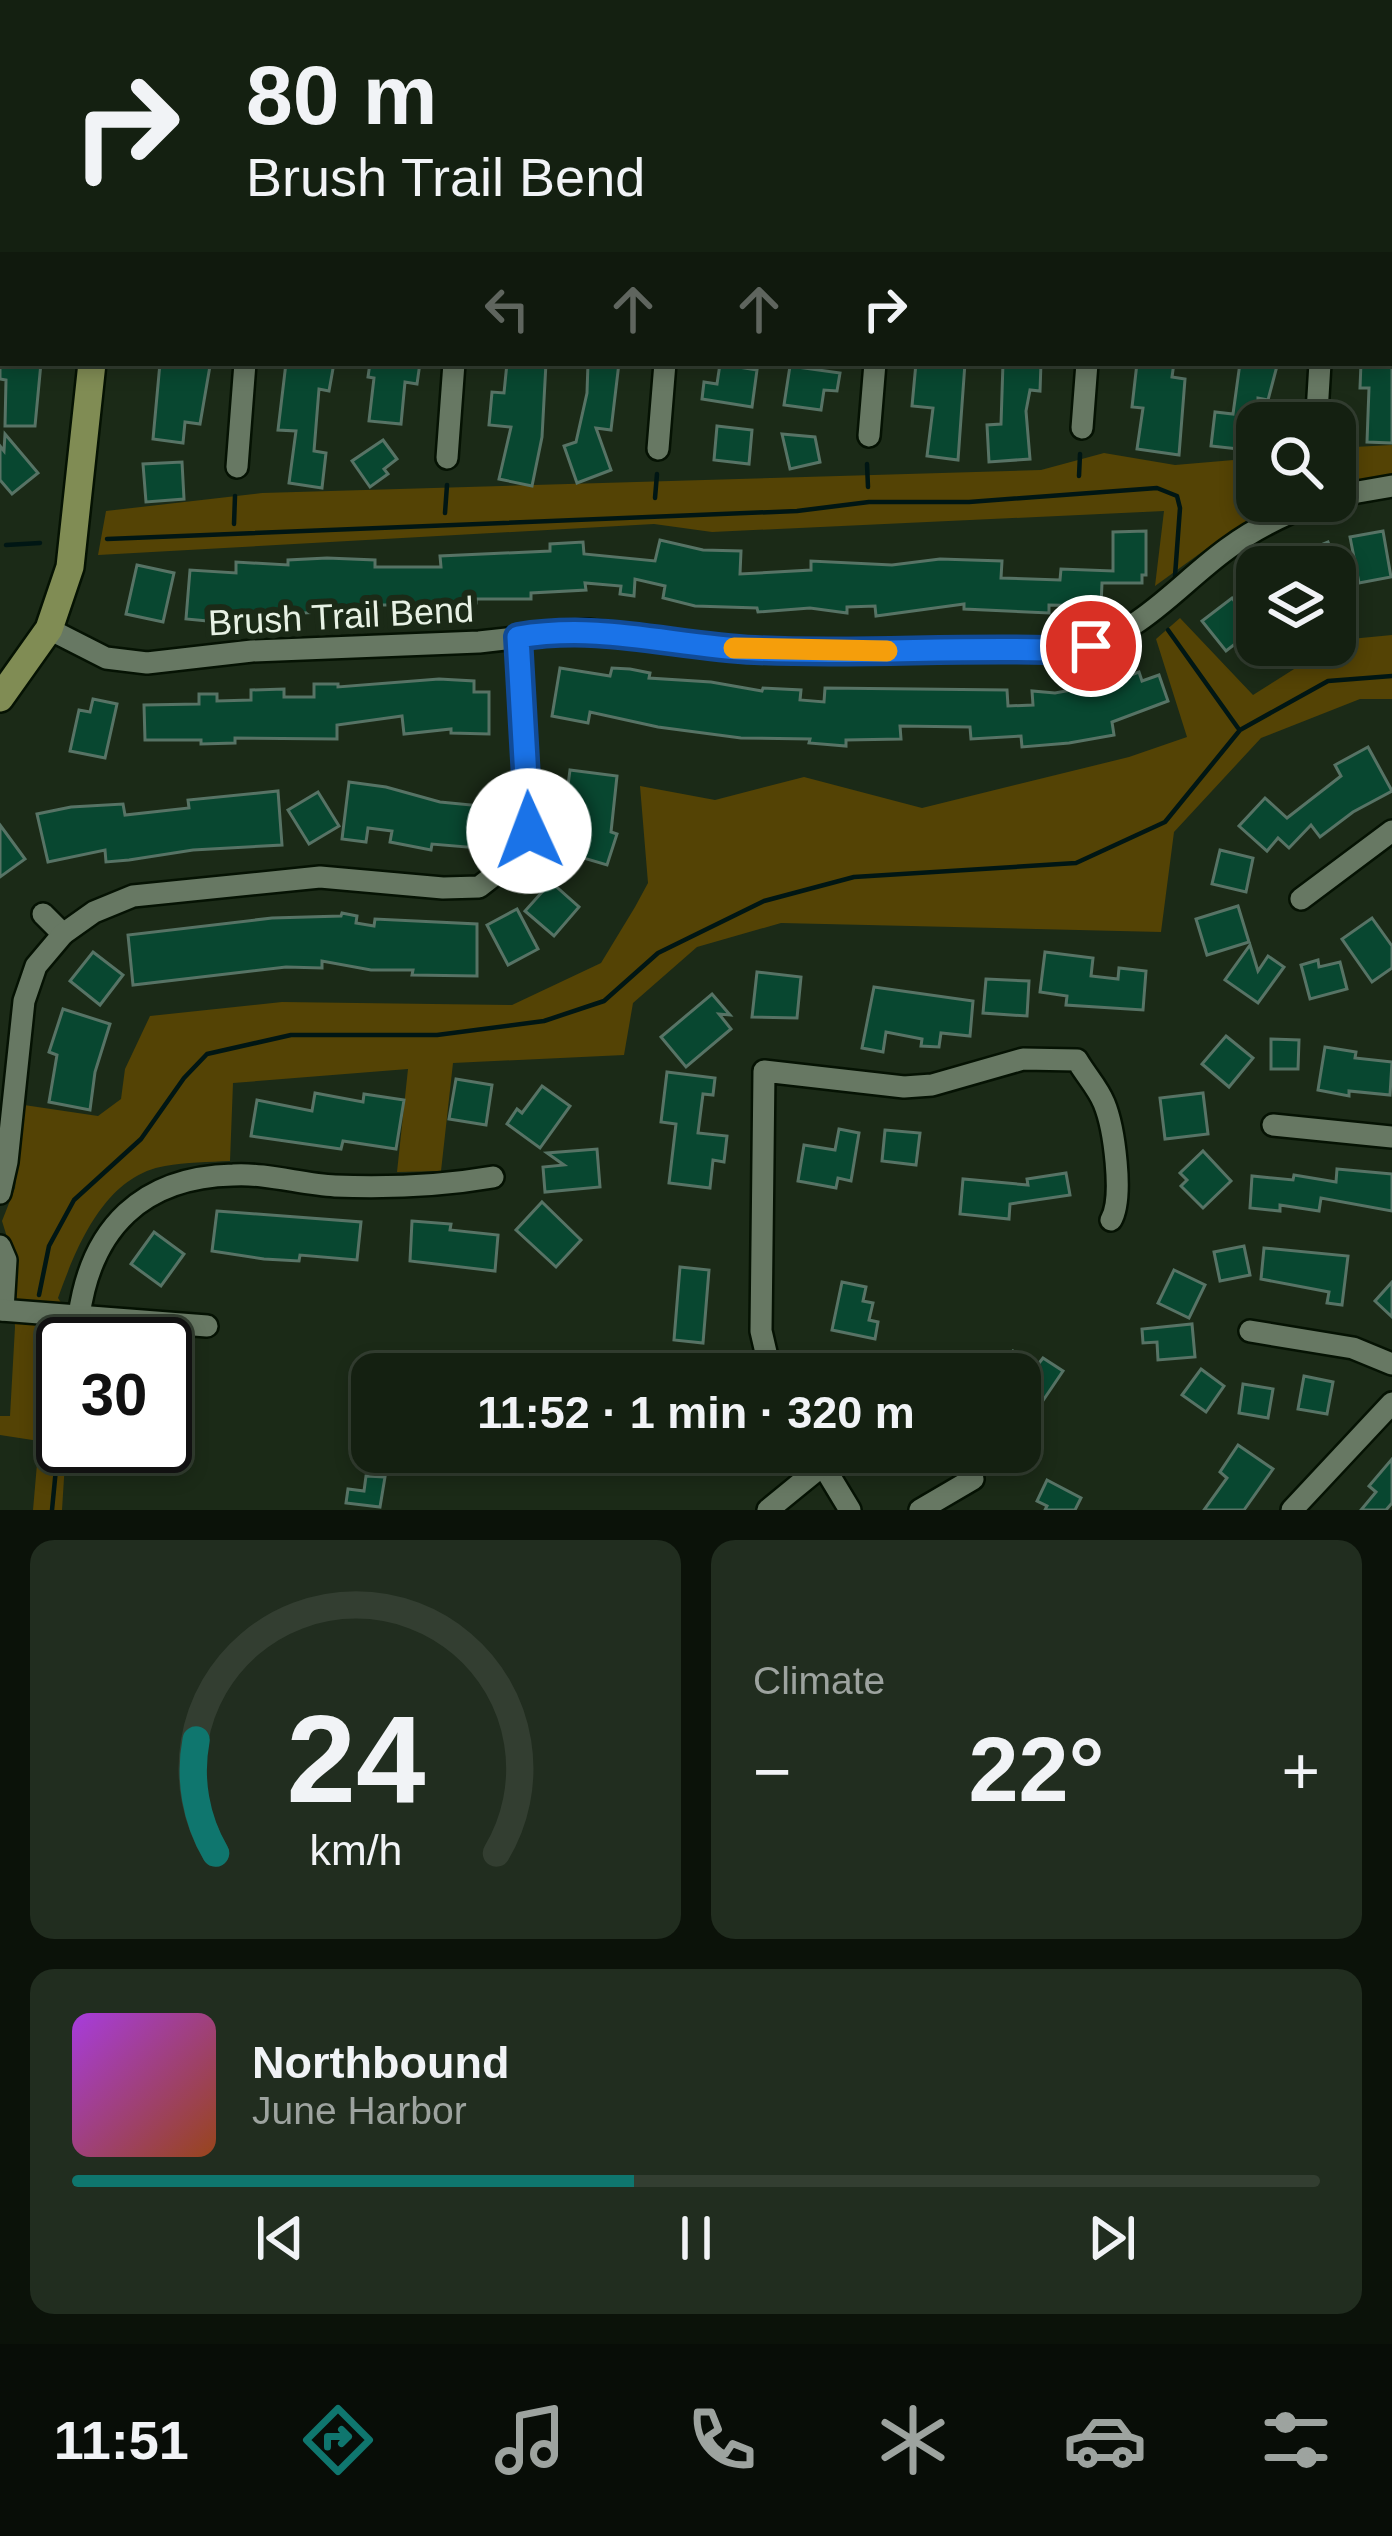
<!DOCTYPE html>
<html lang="en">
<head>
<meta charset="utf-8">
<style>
  :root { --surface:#142011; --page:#212d1f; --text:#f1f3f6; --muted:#9da39f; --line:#333e31; --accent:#0f766e }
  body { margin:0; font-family:Helvetica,sans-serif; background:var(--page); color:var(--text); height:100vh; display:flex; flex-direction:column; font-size:45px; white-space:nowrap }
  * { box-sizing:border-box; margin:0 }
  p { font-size:39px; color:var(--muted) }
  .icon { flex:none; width:66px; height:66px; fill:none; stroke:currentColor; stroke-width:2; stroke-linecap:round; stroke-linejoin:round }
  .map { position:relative; height:1510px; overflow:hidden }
  .side { display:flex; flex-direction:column; gap:30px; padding:30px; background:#0b1209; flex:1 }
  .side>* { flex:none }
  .top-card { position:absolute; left:0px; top:0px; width:1392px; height:366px; box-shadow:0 6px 18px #0003,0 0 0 3px var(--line); background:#142011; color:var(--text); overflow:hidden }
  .controls { position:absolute; left:1236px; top:402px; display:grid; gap:24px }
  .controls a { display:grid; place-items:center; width:120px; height:120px; border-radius:24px; background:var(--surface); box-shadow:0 6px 18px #0003,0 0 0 3px var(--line); font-size:60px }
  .speed { position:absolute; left:36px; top:1317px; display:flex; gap:24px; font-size:60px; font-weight:700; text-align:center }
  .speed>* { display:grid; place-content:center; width:156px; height:156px; border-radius:50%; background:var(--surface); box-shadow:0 6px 18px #0003,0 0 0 3px var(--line); line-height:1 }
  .speed .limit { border:6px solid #111; border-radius:18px; background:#fff; color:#111 }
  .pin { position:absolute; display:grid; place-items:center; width:102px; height:102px; color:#fff; margin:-51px; border:6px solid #fff; border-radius:50%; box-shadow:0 3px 12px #0007 }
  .me { position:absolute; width:132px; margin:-66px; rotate:358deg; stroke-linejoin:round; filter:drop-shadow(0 0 9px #0008) }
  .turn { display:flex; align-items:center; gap:42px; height:252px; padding:0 48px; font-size:54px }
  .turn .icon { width:156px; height:156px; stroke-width:2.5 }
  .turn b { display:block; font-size:84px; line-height:102px }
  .lanes { display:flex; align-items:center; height:114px; padding:0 48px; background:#0003; justify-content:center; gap:60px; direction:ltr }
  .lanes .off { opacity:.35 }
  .big { font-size:90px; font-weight:700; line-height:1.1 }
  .side .tile { flex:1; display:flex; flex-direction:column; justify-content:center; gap:18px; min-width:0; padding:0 42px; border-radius:24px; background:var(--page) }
  .side .dial { align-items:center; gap:0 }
  .dial svg { height:312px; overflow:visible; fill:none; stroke:var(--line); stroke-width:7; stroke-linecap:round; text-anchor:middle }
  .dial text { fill:var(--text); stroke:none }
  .song { display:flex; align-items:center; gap:36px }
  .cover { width:144px; height:144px; border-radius:18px; background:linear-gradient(135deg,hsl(280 70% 55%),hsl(20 70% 35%)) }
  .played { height:12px; border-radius:6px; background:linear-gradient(90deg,var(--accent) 45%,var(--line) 45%) }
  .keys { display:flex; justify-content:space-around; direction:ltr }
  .heat { display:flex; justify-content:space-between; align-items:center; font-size:66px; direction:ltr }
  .side .tiles { flex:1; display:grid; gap:30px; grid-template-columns:1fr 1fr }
  .tile:last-child { grid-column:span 2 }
  .trip { position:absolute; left:351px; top:1353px; width:690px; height:120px; border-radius:24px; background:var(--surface); box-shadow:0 6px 18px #0003,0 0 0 3px var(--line); font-weight:700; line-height:120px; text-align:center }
  .dock { display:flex; height:192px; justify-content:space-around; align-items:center; background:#080d07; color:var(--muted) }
  .dock .icon { width:84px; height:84px }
  .dock .active { color:var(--accent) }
  .dock b { font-size:54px; color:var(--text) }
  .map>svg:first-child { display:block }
</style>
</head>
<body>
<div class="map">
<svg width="1392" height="1510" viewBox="0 0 1392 1510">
  <rect width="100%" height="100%" fill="#1b2a17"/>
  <g fill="#544305">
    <polygon points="840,0 1152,0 1153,3 871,3"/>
    <polygon points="1392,445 1392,482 1335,488 1335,448"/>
    <polygon points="1104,453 1175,465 1257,458 1257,501 1293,501 1224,536 1155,586 1164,511 712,532 654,524 98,555 106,511 262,493 1041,470"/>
    <path d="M1180 618 1253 695 1340 640 1392 635V699H1360L1261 738 1174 832 1161 932 781 923 697 947 633 1003 624 1055 453 1063 441 1171 397 1172 408 1069 233 1083 230 1161C209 1162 186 1162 165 1166 104 1176 76 1248 58 1298L82 1335 81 1344H63V1446H66L62 1510H33L39 1441 0 1435V1416H10L15 1327 10 1247 2 1221 15 1188 24 1105 98 1116 121 1099 125 1069 150 1016 282 1002 512 1005 601 963 635 907 648 883 640 786 715 800 804 777 922 808 1129 757 1187 737 1156 639Z"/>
  </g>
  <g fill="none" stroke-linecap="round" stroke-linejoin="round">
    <g stroke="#001614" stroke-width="4.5">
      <polyline points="971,0 1003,3"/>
      <polyline points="867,464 868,487"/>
      <polyline points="1079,476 1080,454"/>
      <polyline points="655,498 657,474"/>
      <polyline points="445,513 447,485"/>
      <polyline points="234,524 235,496"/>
      <polyline points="107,539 797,511 869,502 969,502 1157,488 1177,496 1180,508 1175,576"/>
      <polyline points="6,545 40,543"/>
      <polyline points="1168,630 1238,728"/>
      <polyline points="39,1295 49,1246 74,1200 141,1139 184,1078 207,1054 291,1035 437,1035 544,1021 604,1001 658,953 764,901 854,877 1076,863 1165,822 1240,730 1328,681 1392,676"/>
      <polyline points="36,1336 45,1406 58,1448 52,1510"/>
    </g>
  </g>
  <g fill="#084730" stroke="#577365" stroke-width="3">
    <polygon points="0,363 41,363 35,426 5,426 6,380 0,379"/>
    <polygon points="160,363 210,366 200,424 185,422 183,443 153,439"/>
    <polygon points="286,363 334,363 329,391 319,389 314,451 326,453 322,488 289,483 296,431 278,430"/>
    <polygon points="370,363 420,363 417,384 405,382 401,424 369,421 374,378 368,377"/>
    <polygon points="507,363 546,363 542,437 532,486 499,479 511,427 489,425 492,392 504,393"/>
    <polygon points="588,363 619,363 611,430 596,428 611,470 577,483 564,446 576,442 587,393"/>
    <polygon points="916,363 965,363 958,460 927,456 933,408 912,406"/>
    <polygon points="1003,363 1041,363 1040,391 1030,390 1026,411 1030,459 989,462 987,425 1001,424"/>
    <polygon points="1137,363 1174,363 1172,377 1185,379 1179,455 1137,449 1143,408 1132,407"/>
    <polygon points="1240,363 1277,366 1268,400 1258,398 1257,451 1211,446 1215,412 1233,414"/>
    <polygon points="1361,363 1392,363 1392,443 1367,442 1369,388 1360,388"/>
    <polygon points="720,364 757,370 752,407 702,399 704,382 717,384"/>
    <polygon points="790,366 840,373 837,391 824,390 821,410 784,405"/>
    <polygon points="717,426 752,430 749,464 714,460"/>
    <polygon points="5,434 38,473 12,494 0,480 0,446 4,451"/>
    <polygon points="782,434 815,437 820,462 790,469"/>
    <polygon points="383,440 397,459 384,469 388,474 370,487 352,461"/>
    <polygon points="182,462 184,499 146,502 143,464"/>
    <polygon points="1146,531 1146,575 1142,575 1142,583 1102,583 1101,606 1049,605 1049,613 964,609 964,604 876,616 875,606 847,607 847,613 810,608 758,612 757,608 695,606 663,598 665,586 635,579 634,596 620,594 621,586 585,583 586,590 531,593 531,599 476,599 476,603 443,605 376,605 376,608 275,615 220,612 219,622 186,619 190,570 236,573 236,562 288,565 288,560 327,558 375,560 375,567 441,567 440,556 550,551 550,544 583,542 584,554 655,561 660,540 703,550 741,551 740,574 811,570 811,561 892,565 940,559 1002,561 1001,578 1060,580 1061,569 1113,571 1113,532"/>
    <polygon points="1383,531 1391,577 1359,583 1350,537"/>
    <polygon points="1328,542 1338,567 1268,567"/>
    <polygon points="137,565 174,573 163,622 126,614"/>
    <polygon points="1257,597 1257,627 1226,651 1202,621 1232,598 1240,608"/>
    <polygon points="560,668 610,676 612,668 630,669 650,673 649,678 711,682 762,691 763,688 801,690 800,700 824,702 825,688 1007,690 1008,706 1033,705 1032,691 1055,693 1109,683 1139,672 1142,681 1159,675 1168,701 1112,722 1114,735 1069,743 1022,747 1021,736 971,739 970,727 900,726 901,739 846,740 846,746 809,743 810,739 741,738 658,727 590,712 588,723 552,716"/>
    <polygon points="439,679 474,681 474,692 489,692 489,734 451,733 451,729 404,734 402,716 337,725 337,739 235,738 235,743 201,744 201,740 145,740 144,705 199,704 199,694 217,694 217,701 251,700 251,690 284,689 284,697 314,697 314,684 338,684 338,687"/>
    <polygon points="93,699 117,704 105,758 70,751 79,710 90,712"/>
    <polygon points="1368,747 1392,791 1353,812 1320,837 1311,825 1289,848 1278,838 1267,851 1239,826 1265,798 1287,818 1341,776 1335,765"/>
    <polygon points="570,770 617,776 611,832 617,834 607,865 577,856 574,863 556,858 571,809 565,808"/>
    <polygon points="349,782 386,787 440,802 482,806 478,848 432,844 431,850 390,842 392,831 368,828 366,842 342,839"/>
    <polygon points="278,791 282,845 193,850 129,860 106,862 105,850 48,862 37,814 71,807 123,804 125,815 189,808 188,800"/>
    <polygon points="318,792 339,826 309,844 288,810"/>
    <polygon points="0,825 25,859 0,877"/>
    <polygon points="1220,850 1253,858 1246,892 1212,884"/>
    <polygon points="551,882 579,907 554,936 525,911"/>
    <polygon points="1238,906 1249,942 1207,955 1196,919"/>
    <polygon points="517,909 538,949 508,965 487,925"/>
    <polygon points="342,913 357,916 356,923 374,926 375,919 477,924 477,976 412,975 413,970 371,970 322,961 322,968 286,967 133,985 128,935 272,918 341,916"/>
    <polygon points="1372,918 1392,946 1392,968 1372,982 1342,939"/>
    <polygon points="1250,945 1258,971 1268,956 1284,967 1258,1003 1225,980"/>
    <polygon points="93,952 123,975 100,1005 70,981"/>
    <polygon points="1045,952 1093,958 1091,976 1118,979 1119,968 1146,971 1143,1010 1066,1005 1067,996 1040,992"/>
    <polygon points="1318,960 1319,967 1340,962 1347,989 1310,999 1301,965"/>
    <polygon points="757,972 801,977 797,1018 752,1017"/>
    <polygon points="986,979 1029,981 1027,1016 983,1013"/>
    <polygon points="874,987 973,1001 970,1036 941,1033 939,1047 921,1046 922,1039 886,1032 883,1052 862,1048"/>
    <polygon points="712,994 730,1015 719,1014 731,1029 686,1067 661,1037"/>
    <polygon points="63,1009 110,1024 95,1072 90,1110 49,1102 57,1055 49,1052"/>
    <polygon points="1226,1036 1253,1058 1229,1087 1202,1064"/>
    <polygon points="1271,1039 1299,1040 1298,1069 1271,1069"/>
    <polygon points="1325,1047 1356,1052 1355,1058 1392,1062 1390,1095 1349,1091 1349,1096 1318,1090"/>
    <polygon points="667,1072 715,1078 713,1095 703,1094 698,1133 727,1136 724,1162 713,1160 710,1188 669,1183 676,1124 661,1122"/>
    <polygon points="456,1079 492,1085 486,1125 449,1119"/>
    <polygon points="542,1086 570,1106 540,1148 507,1124 517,1109 522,1113"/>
    <polygon points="315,1093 363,1102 364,1094 404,1100 396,1149 343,1141 341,1149 251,1136 257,1100 312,1111"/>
    <polygon points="1203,1093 1208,1134 1165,1139 1160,1098"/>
    <polygon points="839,1129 859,1133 851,1181 838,1178 836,1188 798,1181 804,1145 835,1150"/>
    <polygon points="885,1130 920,1133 916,1165 882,1161"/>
    <polygon points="597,1149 600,1187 545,1192 543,1167 564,1165 547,1153"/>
    <polygon points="1203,1151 1231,1181 1203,1208 1181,1186 1187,1180 1180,1173"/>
    <polygon points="1337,1169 1392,1174 1392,1211 1321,1198 1319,1211 1280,1205 1280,1211 1250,1208 1252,1176 1293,1180 1294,1175 1336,1182"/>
    <polygon points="1066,1173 1070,1195 1010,1204 1009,1219 960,1214 963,1179 1028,1185 1027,1179"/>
    <polygon points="542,1202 581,1240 556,1267 516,1230"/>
    <polygon points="217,1211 361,1222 357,1260 300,1255 299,1261 264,1259 212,1251"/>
    <polygon points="412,1221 451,1224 450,1230 498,1235 495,1271 410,1261"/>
    <polygon points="154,1232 184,1254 161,1286 131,1264"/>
    <polygon points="1244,1246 1250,1275 1220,1281 1214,1252"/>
    <polygon points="1264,1248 1348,1256 1342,1305 1327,1303 1329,1292 1261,1279"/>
    <polygon points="680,1267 709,1270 703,1343 674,1340"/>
    <polygon points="1174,1270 1205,1285 1189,1318 1158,1303"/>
    <polygon points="842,1282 866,1287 863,1301 873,1303 869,1320 878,1322 875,1339 832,1330"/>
    <polygon points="1392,1282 1392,1317 1375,1301"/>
    <polygon points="1192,1324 1195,1357 1158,1360 1157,1342 1143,1343 1142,1329"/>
    <polygon points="1013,1351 1036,1367 1043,1358 1063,1371 1040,1405 1020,1391 1020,1374 998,1374"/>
    <polygon points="165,1360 188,1364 179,1414 165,1411"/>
    <polygon points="1201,1369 1224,1386 1206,1412 1182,1395"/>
    <polygon points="1304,1376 1333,1382 1327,1414 1298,1409"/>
    <polygon points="1243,1384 1273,1389 1268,1418 1239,1413"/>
    <polygon points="1238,1445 1273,1469 1244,1510 1204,1510 1227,1478 1220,1472"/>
    <polygon points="676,1452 719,1452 712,1468"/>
    <polygon points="1392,1459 1392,1503 1386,1510 1361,1510 1376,1492 1369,1486"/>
    <polygon points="366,1476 385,1477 380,1507 346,1503 348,1489 364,1491"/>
    <polygon points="1047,1480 1081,1498 1075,1510 1045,1510 1047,1506 1037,1501"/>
  </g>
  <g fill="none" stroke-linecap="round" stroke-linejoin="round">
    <defs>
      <g id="minor">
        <polyline points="275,3 275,0"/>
        <polyline points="486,3 486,0"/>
        <polyline points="1344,3 1345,0"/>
        <polyline points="1389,158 1392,157"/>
        <polyline points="0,219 3,220"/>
        <polyline points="1317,413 1320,363"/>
        <polyline points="1082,428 1087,363"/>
        <polyline points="869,436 875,363"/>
        <polyline points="658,449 665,363"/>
        <polyline points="447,458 454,363"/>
        <polyline points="237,467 245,363"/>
        <polyline points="1335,496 1392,486"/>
        <path d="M49 629 106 658 147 663 252 651 479 642 587 630 750 650 1071 649C1137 639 1175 587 1227 549 1255 528 1287 513 1319 501"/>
        <polyline points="1301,899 1392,831"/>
        <polyline points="43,914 63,934"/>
        <polyline points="1273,1125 1392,1137"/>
        <polyline points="0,1193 7,1162 24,1001 36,966 63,934 94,912 133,896 320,877 443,888 479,887 514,860 529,831 518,637"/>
        <polyline points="0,1246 6,1260 3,1310"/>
        <polyline points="0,1310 207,1326"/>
        <path d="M79 1316C91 1228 142 1177 233 1175 266 1173 301 1184 335 1186 387 1188 441 1186 493 1177"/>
        <polyline points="1250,1331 1353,1348 1392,1364"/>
        <path d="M771 1374 761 1331 764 1071 904 1087 932 1085 1023 1059 1077 1060C1085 1074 1098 1088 1104 1103 1114 1127 1124 1198 1111 1220"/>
        <polyline points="815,1452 850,1510"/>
        <polyline points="768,1510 823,1465"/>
        <polyline points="920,1510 973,1479"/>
        <polyline points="1292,1510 1392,1403"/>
      </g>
      <g id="major">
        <polyline points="109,3 109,0"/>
        <polyline points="137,3 137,0"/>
        <polyline points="0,698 49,629 70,567 92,363"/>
      </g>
    </defs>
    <use href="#minor" stroke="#051203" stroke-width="26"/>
    <use href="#major" stroke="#051203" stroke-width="32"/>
    <use href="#minor" stroke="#677863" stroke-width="21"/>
    <use href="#major" stroke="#808c54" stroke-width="27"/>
  </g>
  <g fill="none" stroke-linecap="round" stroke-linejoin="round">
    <defs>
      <path id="route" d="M529 831 518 637C602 623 672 646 755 650 853 655 950 647 1048 650L1091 646"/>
    </defs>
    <use href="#route" stroke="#114b97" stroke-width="30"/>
    <use href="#route" stroke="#1a73e8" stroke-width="21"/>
    <polyline stroke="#f59e0b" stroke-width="21" points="734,648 887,651"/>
  </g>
  <g text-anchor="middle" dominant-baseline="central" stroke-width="12" stroke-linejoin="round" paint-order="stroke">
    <g font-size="36" fill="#e7f1e4" stroke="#1b2a17">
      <text transform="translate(341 616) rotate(-3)">Brush Trail Bend</text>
    </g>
  </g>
</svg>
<div class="controls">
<a><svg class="icon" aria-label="search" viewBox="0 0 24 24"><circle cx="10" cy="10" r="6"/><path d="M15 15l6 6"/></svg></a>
<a><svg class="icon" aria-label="layers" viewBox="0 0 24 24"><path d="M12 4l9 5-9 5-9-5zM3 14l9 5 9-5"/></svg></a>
</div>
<div class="speed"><div class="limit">30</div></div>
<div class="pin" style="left:1091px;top:646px;background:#d93025"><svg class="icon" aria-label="arrive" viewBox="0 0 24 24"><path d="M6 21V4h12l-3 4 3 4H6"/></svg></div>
<svg class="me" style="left:529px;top:831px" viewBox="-20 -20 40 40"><circle r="19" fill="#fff"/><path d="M0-13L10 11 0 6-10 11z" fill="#1a73e8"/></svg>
<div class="trip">11:52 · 1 min · 320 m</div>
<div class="top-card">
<div class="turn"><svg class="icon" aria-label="right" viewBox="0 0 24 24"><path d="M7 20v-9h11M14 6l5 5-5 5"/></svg><div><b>80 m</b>Brush Trail Bend</div></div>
<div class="lanes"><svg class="icon off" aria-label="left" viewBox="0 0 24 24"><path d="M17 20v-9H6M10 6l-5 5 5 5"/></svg><svg class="icon off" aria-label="ahead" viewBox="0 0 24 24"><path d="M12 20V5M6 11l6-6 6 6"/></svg><svg class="icon off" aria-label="ahead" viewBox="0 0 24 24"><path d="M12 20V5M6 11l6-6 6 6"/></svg><svg class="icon" aria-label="right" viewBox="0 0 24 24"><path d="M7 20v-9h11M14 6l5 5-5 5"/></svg></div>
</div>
</div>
<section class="side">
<div class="tiles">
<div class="tile dial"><svg viewBox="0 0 100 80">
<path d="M14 69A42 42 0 1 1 86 69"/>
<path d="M14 69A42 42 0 0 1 9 40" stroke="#0f766e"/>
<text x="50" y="56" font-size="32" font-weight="700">24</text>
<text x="50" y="72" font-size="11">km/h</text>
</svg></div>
<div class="tile"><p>Climate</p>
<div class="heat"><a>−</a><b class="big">22°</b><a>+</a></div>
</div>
<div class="tile">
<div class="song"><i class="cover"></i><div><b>Northbound</b><p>June Harbor</p></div></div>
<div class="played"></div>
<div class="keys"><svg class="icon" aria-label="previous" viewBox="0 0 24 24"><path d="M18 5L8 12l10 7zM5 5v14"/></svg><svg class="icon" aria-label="pause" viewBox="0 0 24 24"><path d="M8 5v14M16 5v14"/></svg><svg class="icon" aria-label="next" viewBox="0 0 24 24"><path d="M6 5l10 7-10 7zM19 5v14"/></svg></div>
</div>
</div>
</section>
<nav class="dock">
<b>11:51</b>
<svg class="icon active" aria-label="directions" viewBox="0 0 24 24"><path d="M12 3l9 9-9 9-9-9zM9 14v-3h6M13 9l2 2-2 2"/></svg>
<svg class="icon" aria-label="music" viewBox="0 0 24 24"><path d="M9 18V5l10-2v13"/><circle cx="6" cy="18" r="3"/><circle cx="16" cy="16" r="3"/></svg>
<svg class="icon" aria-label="phone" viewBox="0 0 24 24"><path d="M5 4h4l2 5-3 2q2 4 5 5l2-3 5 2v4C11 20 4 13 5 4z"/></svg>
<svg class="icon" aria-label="climate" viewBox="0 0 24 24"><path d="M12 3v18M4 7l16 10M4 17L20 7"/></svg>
<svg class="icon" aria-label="car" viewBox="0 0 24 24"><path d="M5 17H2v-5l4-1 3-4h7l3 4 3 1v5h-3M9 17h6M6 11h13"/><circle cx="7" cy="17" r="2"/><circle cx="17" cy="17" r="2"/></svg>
<svg class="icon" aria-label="filters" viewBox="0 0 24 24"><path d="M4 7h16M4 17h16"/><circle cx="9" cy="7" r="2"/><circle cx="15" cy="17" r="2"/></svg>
</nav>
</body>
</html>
